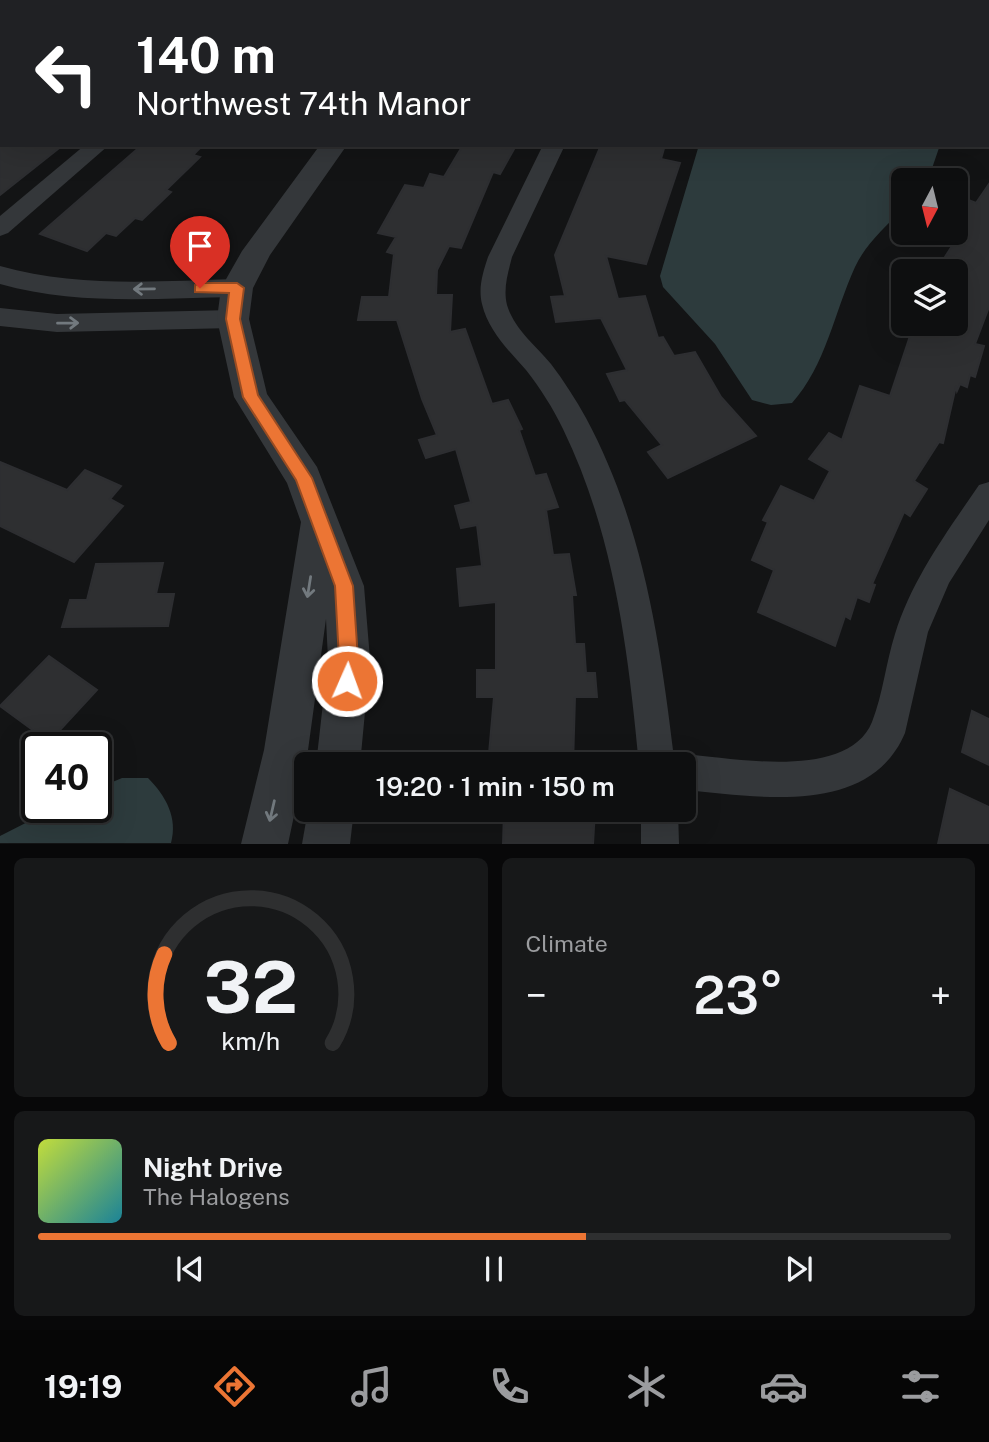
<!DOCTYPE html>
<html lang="en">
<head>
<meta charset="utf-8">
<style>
  :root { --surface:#0e0f10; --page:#171819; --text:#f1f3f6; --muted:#9b9c9f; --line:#2e2f30; --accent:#ec7534 }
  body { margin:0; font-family:"Public Sans",sans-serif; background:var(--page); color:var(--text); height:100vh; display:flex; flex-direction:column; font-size:26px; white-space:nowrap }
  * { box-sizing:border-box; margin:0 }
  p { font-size:23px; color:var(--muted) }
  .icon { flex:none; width:38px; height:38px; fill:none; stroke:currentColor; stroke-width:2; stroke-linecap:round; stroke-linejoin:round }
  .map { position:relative; height:844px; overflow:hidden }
  .sheet { display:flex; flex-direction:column; gap:14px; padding:14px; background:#080809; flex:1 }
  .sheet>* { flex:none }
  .hud { position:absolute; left:0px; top:0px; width:990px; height:147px; box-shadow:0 7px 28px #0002,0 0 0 2px var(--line); background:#202124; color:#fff; overflow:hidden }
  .needle { width:46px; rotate:187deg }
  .fabs { position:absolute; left:891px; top:168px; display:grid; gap:14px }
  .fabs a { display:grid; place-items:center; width:77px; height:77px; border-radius:10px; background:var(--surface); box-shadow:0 7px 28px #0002,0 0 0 2px var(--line); font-size:35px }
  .speed { position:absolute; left:21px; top:732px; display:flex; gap:14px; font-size:35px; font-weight:700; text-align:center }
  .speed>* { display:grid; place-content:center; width:91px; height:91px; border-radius:50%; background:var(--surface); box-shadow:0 7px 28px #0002,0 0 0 2px var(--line); line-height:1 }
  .speed .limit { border:4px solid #111; border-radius:10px; background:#fff; color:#111 }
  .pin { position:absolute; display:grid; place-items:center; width:60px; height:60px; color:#fff; margin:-72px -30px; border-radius:50% 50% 50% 0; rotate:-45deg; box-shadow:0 0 7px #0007 }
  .pin .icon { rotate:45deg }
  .me { position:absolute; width:77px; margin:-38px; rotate:2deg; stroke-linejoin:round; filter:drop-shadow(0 0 5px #0008) }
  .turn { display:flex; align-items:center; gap:24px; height:147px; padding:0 21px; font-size:32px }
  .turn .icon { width:91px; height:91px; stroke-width:2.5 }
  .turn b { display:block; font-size:49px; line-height:60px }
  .big { font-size:52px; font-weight:600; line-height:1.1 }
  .sheet .widget { flex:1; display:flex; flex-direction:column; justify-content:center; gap:10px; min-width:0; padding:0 24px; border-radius:10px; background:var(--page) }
  .sheet .dial { align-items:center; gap:0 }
  .dial svg { height:182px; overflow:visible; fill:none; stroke:var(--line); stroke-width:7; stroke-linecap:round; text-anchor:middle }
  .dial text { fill:var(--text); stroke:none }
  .song { display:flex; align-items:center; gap:21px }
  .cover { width:84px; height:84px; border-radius:10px; background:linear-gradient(135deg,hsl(70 70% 55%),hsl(190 70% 35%)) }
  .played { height:7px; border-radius:4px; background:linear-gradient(90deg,var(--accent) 60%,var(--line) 60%) }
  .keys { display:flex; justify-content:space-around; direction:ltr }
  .heat { display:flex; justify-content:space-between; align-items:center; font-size:38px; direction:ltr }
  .sheet .tiles { flex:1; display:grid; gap:14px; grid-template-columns:1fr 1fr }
  .widget:last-child { grid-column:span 2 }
  .trip { position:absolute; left:294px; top:752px; width:402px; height:70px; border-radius:10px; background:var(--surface); box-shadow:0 7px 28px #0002,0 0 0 2px var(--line); font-weight:600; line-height:70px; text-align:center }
  .tabs { display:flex; height:112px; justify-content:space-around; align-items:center; background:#060606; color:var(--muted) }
  .tabs .icon { width:49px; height:49px }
  .tabs .active { color:var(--accent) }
  .tabs b { font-size:32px; color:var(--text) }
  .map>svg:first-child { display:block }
</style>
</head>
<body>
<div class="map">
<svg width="989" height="844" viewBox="0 0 989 844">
  <rect width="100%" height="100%" fill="#131415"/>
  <g fill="#2d3b3d">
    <path d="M699 145H940L928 180H903V209C886 226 865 245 855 267 834 313 826 365 792 403L771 405 752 400 715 344 663 287 660 276Z"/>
    <path d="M122 778H148C166 796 178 818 171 843H0V836L57 807H96V789Z"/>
  </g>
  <g fill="#2e2f31" stroke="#2d2e31" stroke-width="2">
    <polygon points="0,145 63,145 0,195"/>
    <polygon points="142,145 203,145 193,155 200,157 166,190 171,192 142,220 135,218 116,236 106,233 87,251 40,234"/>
    <polygon points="463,145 514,149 500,174 493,172 461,248 449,246 437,270 436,295 452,295 450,332 465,329 492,404 508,400 522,429 519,430 535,476 546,474 558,507 546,510 553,555 569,554 576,595 572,595 575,644 584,644 586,673 595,673 597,697 575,697 573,765 488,765 494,697 477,697 477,670 496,670 496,602 460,606 457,569 482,566 477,525 461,528 455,506 471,502 456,449 426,458 419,440 437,435 422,399 397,320 358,320 362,297 389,297 394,254 387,252 396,237 378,233 405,185 424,188 430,174 444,177"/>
    <polygon points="601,145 665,145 661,159 680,163 646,264 606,256 618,299 645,296 658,338 663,337 674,356 695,352 721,397 756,436 668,478 648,452 662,445 625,400 620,401 607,374 627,370 601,318 556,322 551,297 565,296 555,255"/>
    <polygon points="989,184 989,307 975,344 984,346 975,377 970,375 967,387 960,384 957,391 956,386 943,443 939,442 914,481 927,489 910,516 904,512 872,584 875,585 869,602 857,597 850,619 845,616 835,646 758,612 774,570 752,560 768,522 763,520 781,486 814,501 830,471 809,459 829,433 842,440 860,386 890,396 914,324 956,337 956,271 936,271 968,221 956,217 956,195 976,203"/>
    <polygon points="0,462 67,490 85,470 121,486 110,499 123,506 74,562 0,526"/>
    <polygon points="163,563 156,594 174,594 168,626 62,627 70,600 87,600 96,564"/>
    <polygon points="49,656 97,690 49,742 0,706"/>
    <polygon points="972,711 989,719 989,765 962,752"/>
    <polygon points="950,789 989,807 989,844 938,844"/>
    <polygon points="504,810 595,810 593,844 503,844"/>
  </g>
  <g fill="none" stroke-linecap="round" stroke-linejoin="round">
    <g fill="#34373a" fill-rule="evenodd">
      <polygon points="665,0 685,0 664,2"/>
      <polygon points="2,16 2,28 0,29 0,17"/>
      <polygon points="85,145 109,145 8,233 0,236 0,216"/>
      <path d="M543 145H565L512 257C508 273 503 289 507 305 514 329 536 346 551 364 564 381 576 400 586 418 643 524 660 641 674 758L684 754C733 758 848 781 872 722 883 694 886 662 895 634 912 579 947 532 979 485L989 482V520L949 583 928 632 905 733C869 818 757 796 684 790V765H639C628 649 614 534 563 429 553 408 540 388 526 370 509 351 488 330 482 304 478 288 483 272 488 257Z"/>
      <path d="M0 266C78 288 157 281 237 279L246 282 249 288 246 294 237 297C157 298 78 306 0 284Z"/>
      <polygon points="0,308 57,314 233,310 242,312 246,319 242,326 233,328 57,332 0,326"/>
      <polygon points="641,810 678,810 679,844 641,844"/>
    </g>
    <g fill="#34373a" fill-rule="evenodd">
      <polygon points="439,0 462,0 438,2"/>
      <polygon points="320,145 347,145 270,255 253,288 249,319 267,394 317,467 364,586 370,659 360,765 316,765 328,659 326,619 308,750 288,844 241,844 264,750 301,522 287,483 234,397 217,319 221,288 242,251"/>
      <polygon points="308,810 354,810 350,844 302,844"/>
    </g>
  </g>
  <defs><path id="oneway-shaft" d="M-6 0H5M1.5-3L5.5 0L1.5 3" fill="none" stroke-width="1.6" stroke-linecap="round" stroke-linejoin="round" transform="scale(1.75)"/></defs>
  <g stroke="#72797e">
    <use href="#oneway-shaft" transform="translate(144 289) rotate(179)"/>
    <use href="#oneway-shaft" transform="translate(68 323) rotate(-1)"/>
    <use href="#oneway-shaft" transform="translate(309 587) rotate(99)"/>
    <use href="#oneway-shaft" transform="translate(272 811) rotate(103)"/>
  </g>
  <polygon fill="#ec7534" stroke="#994c22" stroke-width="2" points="200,283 237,283 244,288 240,319 258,395 312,478 353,586 358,659 354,688 347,690 340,688 337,681 339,659 335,586 296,480 243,397 226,319 229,293 195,292 195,285"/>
</svg>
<div class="fabs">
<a><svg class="needle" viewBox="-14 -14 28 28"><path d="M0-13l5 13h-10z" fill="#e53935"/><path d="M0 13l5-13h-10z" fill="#9b9c9f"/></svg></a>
<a><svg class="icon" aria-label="layers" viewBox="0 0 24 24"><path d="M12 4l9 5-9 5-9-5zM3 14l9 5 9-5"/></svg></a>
</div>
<div class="speed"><div class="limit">40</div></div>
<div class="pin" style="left:200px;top:288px;background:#d93025"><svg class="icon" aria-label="arrive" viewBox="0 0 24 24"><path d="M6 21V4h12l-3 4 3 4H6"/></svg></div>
<svg class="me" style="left:347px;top:681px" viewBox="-20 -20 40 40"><circle r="17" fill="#ec7534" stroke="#fff" stroke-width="3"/><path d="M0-11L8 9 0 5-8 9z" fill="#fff"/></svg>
<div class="trip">19:20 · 1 min · 150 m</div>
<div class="hud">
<div class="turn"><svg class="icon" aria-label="left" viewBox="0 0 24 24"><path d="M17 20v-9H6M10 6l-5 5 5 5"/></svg><div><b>140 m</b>Northwest 74th Manor</div></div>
</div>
</div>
<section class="sheet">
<div class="tiles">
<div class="widget dial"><svg viewBox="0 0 100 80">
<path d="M14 69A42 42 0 1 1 86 69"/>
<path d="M14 69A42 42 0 0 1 12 30" stroke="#ec7534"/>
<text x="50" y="56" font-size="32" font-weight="700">32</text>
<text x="50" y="72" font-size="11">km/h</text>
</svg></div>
<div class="widget"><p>Climate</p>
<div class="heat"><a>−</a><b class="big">23°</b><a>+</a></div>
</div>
<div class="widget">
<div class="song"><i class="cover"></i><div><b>Night Drive</b><p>The Halogens</p></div></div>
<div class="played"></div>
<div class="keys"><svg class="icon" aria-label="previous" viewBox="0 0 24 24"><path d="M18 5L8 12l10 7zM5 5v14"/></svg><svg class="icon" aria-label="pause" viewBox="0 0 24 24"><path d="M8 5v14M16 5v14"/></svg><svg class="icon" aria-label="next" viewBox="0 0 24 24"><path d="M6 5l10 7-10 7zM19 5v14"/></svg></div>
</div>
</div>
</section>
<nav class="tabs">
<b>19:19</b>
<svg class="icon active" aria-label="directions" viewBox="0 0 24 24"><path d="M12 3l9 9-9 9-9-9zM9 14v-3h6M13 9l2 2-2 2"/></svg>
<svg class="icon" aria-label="music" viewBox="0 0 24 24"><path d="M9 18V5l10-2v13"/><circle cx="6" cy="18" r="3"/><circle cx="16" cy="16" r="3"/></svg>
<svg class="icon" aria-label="phone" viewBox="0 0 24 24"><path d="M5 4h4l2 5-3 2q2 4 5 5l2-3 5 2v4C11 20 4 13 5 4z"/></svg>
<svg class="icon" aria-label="climate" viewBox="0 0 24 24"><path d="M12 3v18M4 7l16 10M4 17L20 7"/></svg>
<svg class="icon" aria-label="car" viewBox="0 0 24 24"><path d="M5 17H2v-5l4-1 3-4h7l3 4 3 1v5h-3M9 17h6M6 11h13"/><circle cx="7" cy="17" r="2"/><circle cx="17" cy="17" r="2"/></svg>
<svg class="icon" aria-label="filters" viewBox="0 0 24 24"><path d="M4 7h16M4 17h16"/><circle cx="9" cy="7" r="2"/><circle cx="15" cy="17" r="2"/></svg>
</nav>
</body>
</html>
